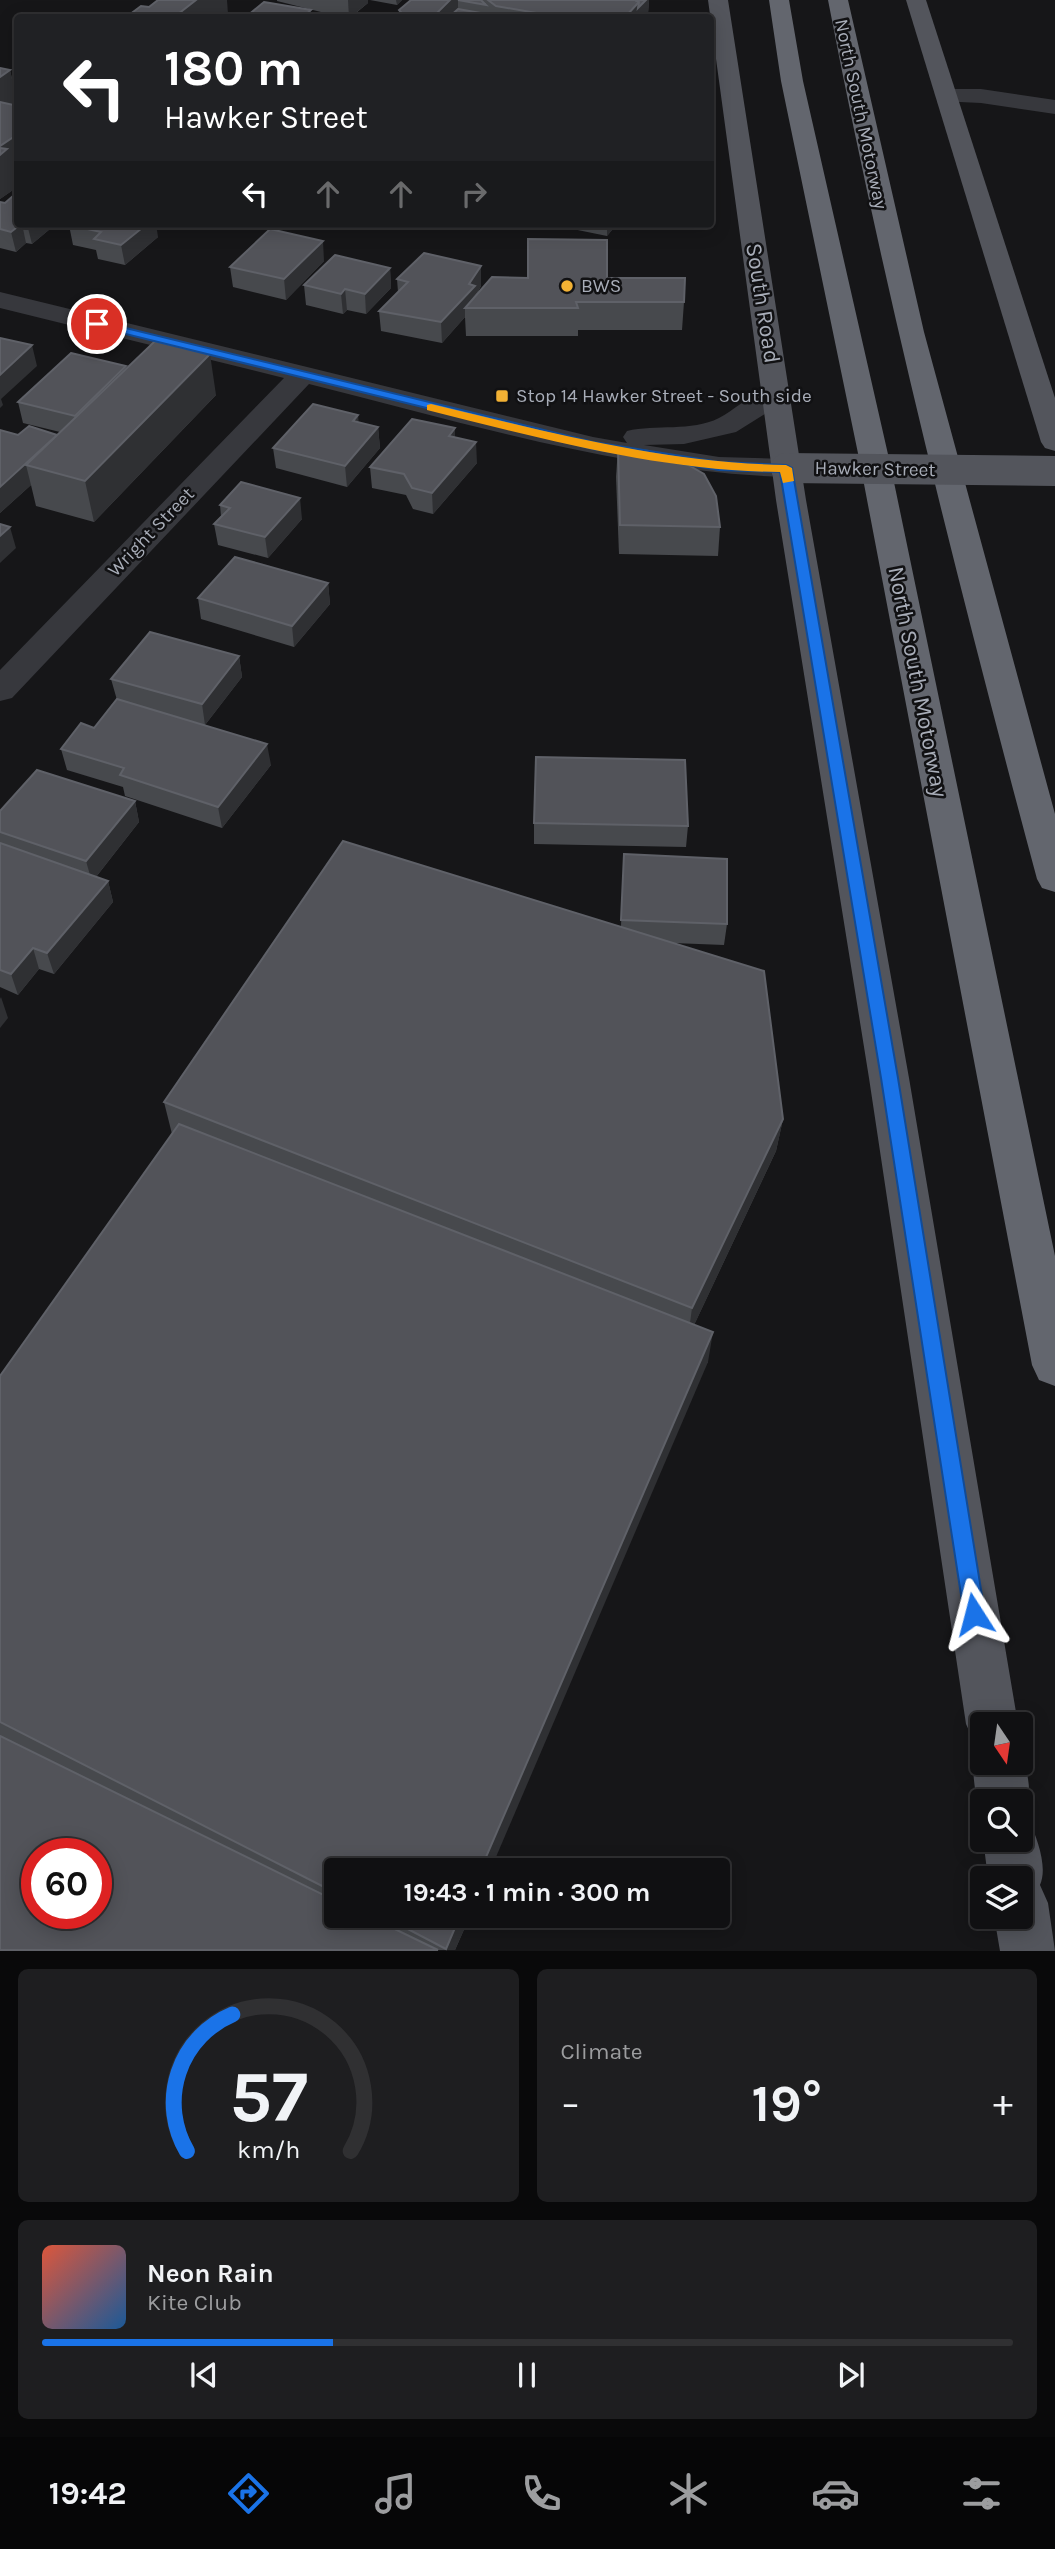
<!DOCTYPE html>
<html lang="en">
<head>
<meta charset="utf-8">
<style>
  :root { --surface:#101012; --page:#1e1e20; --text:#f1f3f6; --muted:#9c9d9f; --line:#303032; --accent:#1a73e8 }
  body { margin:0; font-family:Karla,sans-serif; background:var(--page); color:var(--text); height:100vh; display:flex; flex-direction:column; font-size:26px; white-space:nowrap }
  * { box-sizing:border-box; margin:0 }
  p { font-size:23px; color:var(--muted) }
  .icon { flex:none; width:38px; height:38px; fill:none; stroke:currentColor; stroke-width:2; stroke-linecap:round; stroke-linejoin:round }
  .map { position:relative; height:1951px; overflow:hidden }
  .side { display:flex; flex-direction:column; gap:18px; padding:18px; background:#09090a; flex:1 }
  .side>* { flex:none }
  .hud { position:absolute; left:14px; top:14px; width:700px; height:214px; border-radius:7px; box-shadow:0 4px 18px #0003,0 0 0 2px var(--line); background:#202124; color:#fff; overflow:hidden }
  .needle { width:46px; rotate:167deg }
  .tools { position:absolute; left:970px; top:1712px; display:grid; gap:14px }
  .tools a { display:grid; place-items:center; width:63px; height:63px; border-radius:7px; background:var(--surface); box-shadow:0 4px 18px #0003,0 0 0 2px var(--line); font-size:35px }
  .speed { position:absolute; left:21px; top:1838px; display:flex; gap:14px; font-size:35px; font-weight:700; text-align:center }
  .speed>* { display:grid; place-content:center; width:91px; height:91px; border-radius:50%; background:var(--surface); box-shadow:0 4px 18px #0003,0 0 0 2px var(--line); line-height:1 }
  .speed .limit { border:10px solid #d22; background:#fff; color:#111 }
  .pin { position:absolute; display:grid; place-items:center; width:60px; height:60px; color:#fff; margin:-30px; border:4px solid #fff; border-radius:50%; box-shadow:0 2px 7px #0007 }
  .me { position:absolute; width:77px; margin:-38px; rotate:351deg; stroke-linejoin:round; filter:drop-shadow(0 0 5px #0008) }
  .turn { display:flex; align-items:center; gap:24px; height:147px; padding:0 35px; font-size:32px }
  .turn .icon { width:91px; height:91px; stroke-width:2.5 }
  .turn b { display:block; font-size:49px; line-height:60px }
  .lanes { display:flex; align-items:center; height:66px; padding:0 35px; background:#0003; justify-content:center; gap:35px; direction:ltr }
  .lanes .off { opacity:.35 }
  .big { font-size:52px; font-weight:700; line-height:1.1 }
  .side .card { flex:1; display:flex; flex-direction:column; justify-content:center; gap:10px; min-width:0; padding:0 24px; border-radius:10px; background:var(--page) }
  .side .dial { align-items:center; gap:0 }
  .dial svg { height:182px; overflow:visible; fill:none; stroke:var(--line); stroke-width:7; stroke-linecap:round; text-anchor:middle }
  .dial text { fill:var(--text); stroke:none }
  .song { display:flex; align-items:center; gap:21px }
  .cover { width:84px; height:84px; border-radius:10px; background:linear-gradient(135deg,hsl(10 70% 55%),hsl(210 70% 35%)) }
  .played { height:7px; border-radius:4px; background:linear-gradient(90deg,var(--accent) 30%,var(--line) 30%) }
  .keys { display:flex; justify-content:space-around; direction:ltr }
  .heat { display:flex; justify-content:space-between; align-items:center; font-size:38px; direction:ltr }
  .side .tiles { flex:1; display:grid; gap:18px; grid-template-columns:1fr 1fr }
  .card:last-child { grid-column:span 2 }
  .trip { position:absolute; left:324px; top:1858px; width:406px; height:70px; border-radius:7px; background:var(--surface); box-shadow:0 4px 18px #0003,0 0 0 2px var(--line); font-weight:700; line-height:70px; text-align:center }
  .tabs { display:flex; height:112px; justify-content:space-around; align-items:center; background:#060607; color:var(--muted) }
  .tabs .icon { width:49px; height:49px }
  .tabs .selected { color:var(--accent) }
  .tabs b { font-size:32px; color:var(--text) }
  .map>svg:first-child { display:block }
</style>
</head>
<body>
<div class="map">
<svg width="1055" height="1951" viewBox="0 0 1055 1951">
  <rect width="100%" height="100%" fill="#161618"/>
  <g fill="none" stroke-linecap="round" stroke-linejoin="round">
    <g fill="#37383d" fill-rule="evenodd">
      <polygon points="947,89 981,89 1055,100 1055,114 981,103 939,101 936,96 939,91"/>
      <path d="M0 292 593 437 627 443 623 437 627 431C656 424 691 432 719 418 740 407 762 382 787 388L791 394 787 400 736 432 684 444 644 445 719 457 786 459 796 462 801 468 796 474 786 477C623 472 466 423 309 384L12 698 0 701V670L284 378 0 308Z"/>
    </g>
    <g fill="#53555c" fill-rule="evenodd">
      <path d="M708 0H728L806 500 909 1078 1018 1724H982V1762H1020V1752C1029 1773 1033 1796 1024 1818L1029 1820C1037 1838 1048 1867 1040 1885L1048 1903 1055 1951H1000L994 1916H1020V1878H988L983 1839H1020V1801H982V1812C973 1790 970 1766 979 1745L974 1742 966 1724 869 1078 776 500Z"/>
      <polygon points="906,0 926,0 1055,398 1055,451 1045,448 1041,442"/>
    </g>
    <g fill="#63666e" fill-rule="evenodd">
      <polygon points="769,0 789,0 803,81 890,463 1055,1256 1055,1386 1039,1380 1032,1365 860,463 781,81"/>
      <path d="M828 0H848L924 332 1055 814V892L1042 888 1037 879C959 588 885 296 828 0Z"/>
    </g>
    <polyline stroke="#53555c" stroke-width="30" points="786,468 1055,471"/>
  </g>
  <g fill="#47494d">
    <polygon points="277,0 368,0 368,3 350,18 345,18 277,1"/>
    <polygon points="370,0 402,0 397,5"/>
    <polygon points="411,0 649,0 648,14 645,18 400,18 399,10"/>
    <polygon points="10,70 18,104 18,178 14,180 15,186 18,184 18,224 56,224 32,244 26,243 16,252 0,248 0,202 5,203 14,196 13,190 0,199"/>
    <polygon points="558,224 617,224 607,236 558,226"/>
    <polygon points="69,225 158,237 125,265 98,259 96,250 73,245"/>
    <polygon points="324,261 286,300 233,287 230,267"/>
    <polygon points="481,266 481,286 475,297 607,278 684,302 682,330 578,330 578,336 466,336 465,317 442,343 381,331 379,311 398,292 397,279"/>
    <polygon points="390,268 391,288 366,314 347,310 343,314 306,305 304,285"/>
    <polygon points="127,368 216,395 94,522 36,506 31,485 0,513 0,430 18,435 57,435 60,432 23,423 18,402"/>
    <polygon points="359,423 378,427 380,448 347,487 276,468 273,448"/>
    <polygon points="455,428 455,438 477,463 433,514 413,509 406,495 372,488 370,467"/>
    <polygon points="618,448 720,527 718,556 619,554 616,477"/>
    <polygon points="220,505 302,519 268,558 218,545 214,524 221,516"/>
    <polygon points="328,583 330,604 294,647 201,619 198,598"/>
    <polygon points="239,656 242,677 205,725 271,765 222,828 125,796 123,787 67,770 61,749 94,728 117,700 111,679"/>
    <polygon points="135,801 139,822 96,877 108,881 113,902 54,974 39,969 18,995 0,987 0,811"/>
    <polygon points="534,823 688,826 686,847 534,844"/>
    <polygon points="623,875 727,924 724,945 673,943 783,1119 776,1151 694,1325 708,1362 336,1871 336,1916 470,1916 455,1950 0,1950 0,1376 172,1134 164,1102 621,926"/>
  </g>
  <g fill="#2f3033">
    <polygon points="196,0 227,0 228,14 225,18 173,18"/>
    <polygon points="348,0 368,0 368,3 349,18"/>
    <polygon points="396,0 402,0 397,5"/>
    <polygon points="450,0 476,0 458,0 458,18 428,18"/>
    <polygon points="646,0 649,0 648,14 645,18 638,18 638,8"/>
    <polygon points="639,2 638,18 619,18"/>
    <polygon points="311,10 312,18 302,18"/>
    <polygon points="10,70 18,107 0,121 0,77"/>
    <polygon points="18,134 18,178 14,180 16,187 12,188 13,190 0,199 0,146"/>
    <polygon points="21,224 22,224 26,243 16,252 11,232"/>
    <polygon points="27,224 56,224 32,244"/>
    <polygon points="147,224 156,224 158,237 125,265 121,245"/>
    <polygon points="607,224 617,224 607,236"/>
    <polygon points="323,241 324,261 286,300 284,279"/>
    <polygon points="481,266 481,286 475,296 475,306 465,308 465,317 442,343 441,322"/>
    <polygon points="390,268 391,288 366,314 365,294"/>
    <polygon points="345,289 347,310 343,314 341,294"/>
    <polygon points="32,345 37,366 1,399 3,405 0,408 0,375"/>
    <polygon points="210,354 216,395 94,522 85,481"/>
    <polygon points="126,366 130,387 79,437 75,416"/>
    <polygon points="358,415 360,436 353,421"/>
    <polygon points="378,427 380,448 347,487 345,466"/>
    <polygon points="455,428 455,449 449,436"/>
    <polygon points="59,435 26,465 31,485 0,513 0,487"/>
    <polygon points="476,442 477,463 433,514 432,493"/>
    <polygon points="300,498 302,519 268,558 265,537"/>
    <polygon points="10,527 16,548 0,563 0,536"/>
    <polygon points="328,583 330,604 294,647 292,626"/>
    <polygon points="239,656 242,677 205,725 202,704"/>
    <polygon points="267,744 271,765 222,828 218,807"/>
    <polygon points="135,801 139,822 92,882 86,861"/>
    <polygon points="108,881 113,902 54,974 47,953"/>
    <polygon points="33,948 39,969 18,995 11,974"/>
    <polygon points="1,997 8,1018 0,1028 0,999"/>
    <polygon points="783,1119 776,1151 688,1338 692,1308"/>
    <polygon points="713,1332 708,1362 490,1871 480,1871"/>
    <polygon points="460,1916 470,1916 455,1950 447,1950 446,1949"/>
  </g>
  <g fill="#525359" stroke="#5f6168" stroke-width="2" fill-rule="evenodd">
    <polygon points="158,0 196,0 173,18 125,18 141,6 149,7"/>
    <polygon points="411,0 450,0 434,16 428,18 406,18 399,10"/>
    <polygon points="458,0 481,0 486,5"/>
    <polygon points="488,0 635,0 639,2 626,16 619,18 565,18 496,6"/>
    <polygon points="635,0 646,0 638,8 639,2"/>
    <polygon points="264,2 311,10 302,18 255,18 247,16"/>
    <polygon points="458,9 486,14 483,18 448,18"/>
    <polygon points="0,68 10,70 0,77"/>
    <polygon points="0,102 18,106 18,134 0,146"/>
    <polygon points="0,148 7,149 0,155"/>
    <polygon points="14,195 18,196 18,224 21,224 11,232 0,229 0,202 5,203"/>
    <polygon points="70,224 147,224 121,245 94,239 101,232 69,225"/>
    <polygon points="270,229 323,241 284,279 230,267"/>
    <polygon points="528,239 607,240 607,278 685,278 684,302 576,302 578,308 465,308 492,277 528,278"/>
    <polygon points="424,253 481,266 469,284 475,286 441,322 379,311 408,282 397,279"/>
    <polygon points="335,255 390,268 365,294 345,289 341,294 304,285"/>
    <polygon points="0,338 32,345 0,375"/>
    <polygon points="155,341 210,354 85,481 26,465"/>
    <polygon points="71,353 126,366 75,416 18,402"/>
    <polygon points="313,404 358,415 353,421 378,427 345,466 273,448"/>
    <polygon points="412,419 455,428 449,436 476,442 432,493 412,488 404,474 370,467"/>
    <polygon points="29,426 57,435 0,487 0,430 18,435"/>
    <polygon points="618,448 648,451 681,461 704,474 716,496 720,527 620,525"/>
    <polygon points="241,482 300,498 265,537 214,524 230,508 220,505"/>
    <polygon points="0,524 10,527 0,536"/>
    <polygon points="235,557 328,583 292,626 198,598"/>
    <polygon points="150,632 239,656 202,704 111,679"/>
    <polygon points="117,699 267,744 218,807 120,775 124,768 61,749 81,723 94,728"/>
    <polygon points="536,757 685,760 688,826 534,823"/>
    <polygon points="37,770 135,801 86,861 0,832 0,811"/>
    <polygon points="343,841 764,971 783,1119 692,1308 164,1102"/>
    <polygon points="0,843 108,881 47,953 33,948 11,974 0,970"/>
    <polygon points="624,854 727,859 727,924 621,920"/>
    <polygon points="179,1124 713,1332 480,1871 336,1871 336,1893 0,1722 0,1376"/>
    <path d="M0 1736 336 1901V1916H368L438 1950H0ZM37 1853H96V1913H37Z"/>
    <polygon points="383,1916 460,1916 446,1949"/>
  </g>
  <polygon fill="#1a73e8" stroke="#114b97" stroke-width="2" points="97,321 593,442 719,462 786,465 792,468 898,1078 985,1614 982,1621 974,1624 967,1621 964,1614 881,1078 780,472 719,470 593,449 93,326 92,324"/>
  <path fill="#f59e0b" d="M431 404C548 432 665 463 786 465L792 468 794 481 783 483 780 472C661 471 543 439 427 410V405Z"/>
  <g fill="#f2b134" stroke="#111113" stroke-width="2.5">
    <circle cx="567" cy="286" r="7"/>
    <rect x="495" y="389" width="14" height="14" rx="3.5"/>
  </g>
  <g text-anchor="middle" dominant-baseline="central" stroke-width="5" stroke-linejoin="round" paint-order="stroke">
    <g font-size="19" fill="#a8adb8" stroke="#111113">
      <text transform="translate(861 114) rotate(78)">North South Motorway</text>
      <text transform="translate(875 469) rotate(1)">Hawker Street</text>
      <text transform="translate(151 532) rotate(-46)">Wright Street</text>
    </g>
    <g font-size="19" fill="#a8adb8" stroke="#111113" text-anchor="start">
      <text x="581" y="286">BWS</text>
      <text x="516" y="396">Stop 14 Hawker Street - South side</text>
    </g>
    <g font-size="23" fill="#a8adb8" stroke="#111113">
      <text transform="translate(763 303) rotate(81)">South Road</text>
      <text transform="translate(918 682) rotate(79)">North South Motorway</text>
    </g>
  </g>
</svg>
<div class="tools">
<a><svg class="needle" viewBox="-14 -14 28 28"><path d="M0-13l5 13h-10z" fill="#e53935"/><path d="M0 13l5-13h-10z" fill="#9c9d9f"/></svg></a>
<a><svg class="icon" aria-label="search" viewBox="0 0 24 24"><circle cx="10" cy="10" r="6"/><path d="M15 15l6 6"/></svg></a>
<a><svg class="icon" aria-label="layers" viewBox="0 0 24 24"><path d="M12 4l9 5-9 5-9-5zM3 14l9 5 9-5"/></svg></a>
</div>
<div class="speed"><div class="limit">60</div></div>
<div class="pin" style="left:97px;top:324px;background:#d93025"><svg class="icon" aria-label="arrive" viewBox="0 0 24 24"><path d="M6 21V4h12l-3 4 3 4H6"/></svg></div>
<svg class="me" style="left:974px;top:1614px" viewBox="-20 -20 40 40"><path d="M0-17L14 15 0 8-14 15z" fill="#1a73e8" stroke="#fff" stroke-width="4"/></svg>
<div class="trip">19:43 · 1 min · 300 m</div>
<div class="hud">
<div class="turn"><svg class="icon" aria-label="left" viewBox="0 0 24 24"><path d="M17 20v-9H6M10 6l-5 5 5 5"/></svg><div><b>180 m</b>Hawker Street</div></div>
<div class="lanes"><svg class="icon" aria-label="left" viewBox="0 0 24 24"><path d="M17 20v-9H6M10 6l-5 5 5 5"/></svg><svg class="icon off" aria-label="ahead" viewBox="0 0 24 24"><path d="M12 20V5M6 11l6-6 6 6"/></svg><svg class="icon off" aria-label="ahead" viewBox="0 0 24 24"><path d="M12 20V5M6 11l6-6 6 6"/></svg><svg class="icon off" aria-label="right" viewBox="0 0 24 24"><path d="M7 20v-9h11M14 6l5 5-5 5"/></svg></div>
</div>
</div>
<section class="side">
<div class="tiles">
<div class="card dial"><svg viewBox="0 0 100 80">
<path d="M14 69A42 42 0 1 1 86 69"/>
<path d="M14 69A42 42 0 0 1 34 9" stroke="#1a73e8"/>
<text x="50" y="56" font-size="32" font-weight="700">57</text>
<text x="50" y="72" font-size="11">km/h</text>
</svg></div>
<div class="card"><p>Climate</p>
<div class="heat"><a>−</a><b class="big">19°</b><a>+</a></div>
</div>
<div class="card">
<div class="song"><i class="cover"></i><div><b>Neon Rain</b><p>Kite Club</p></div></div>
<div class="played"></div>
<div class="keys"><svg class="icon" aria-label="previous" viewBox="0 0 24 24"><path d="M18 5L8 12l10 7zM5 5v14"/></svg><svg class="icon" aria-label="pause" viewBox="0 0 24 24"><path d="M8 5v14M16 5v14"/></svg><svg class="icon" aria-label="next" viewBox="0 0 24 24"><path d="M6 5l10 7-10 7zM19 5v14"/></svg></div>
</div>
</div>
</section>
<nav class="tabs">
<b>19:42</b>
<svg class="icon selected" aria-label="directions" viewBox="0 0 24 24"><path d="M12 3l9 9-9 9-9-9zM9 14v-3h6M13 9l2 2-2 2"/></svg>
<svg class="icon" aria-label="music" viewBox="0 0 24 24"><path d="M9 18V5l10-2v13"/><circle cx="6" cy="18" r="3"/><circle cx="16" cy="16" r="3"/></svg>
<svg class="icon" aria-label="phone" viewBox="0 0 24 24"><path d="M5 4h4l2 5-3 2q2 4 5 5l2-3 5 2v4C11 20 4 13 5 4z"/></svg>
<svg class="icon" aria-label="climate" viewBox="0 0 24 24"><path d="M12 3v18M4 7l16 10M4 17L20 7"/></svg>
<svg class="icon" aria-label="car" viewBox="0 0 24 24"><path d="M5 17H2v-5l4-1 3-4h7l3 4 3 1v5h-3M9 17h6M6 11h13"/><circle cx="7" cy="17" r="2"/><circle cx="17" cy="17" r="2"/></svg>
<svg class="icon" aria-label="filters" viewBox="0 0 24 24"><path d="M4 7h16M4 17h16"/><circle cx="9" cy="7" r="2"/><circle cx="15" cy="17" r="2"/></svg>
</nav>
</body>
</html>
